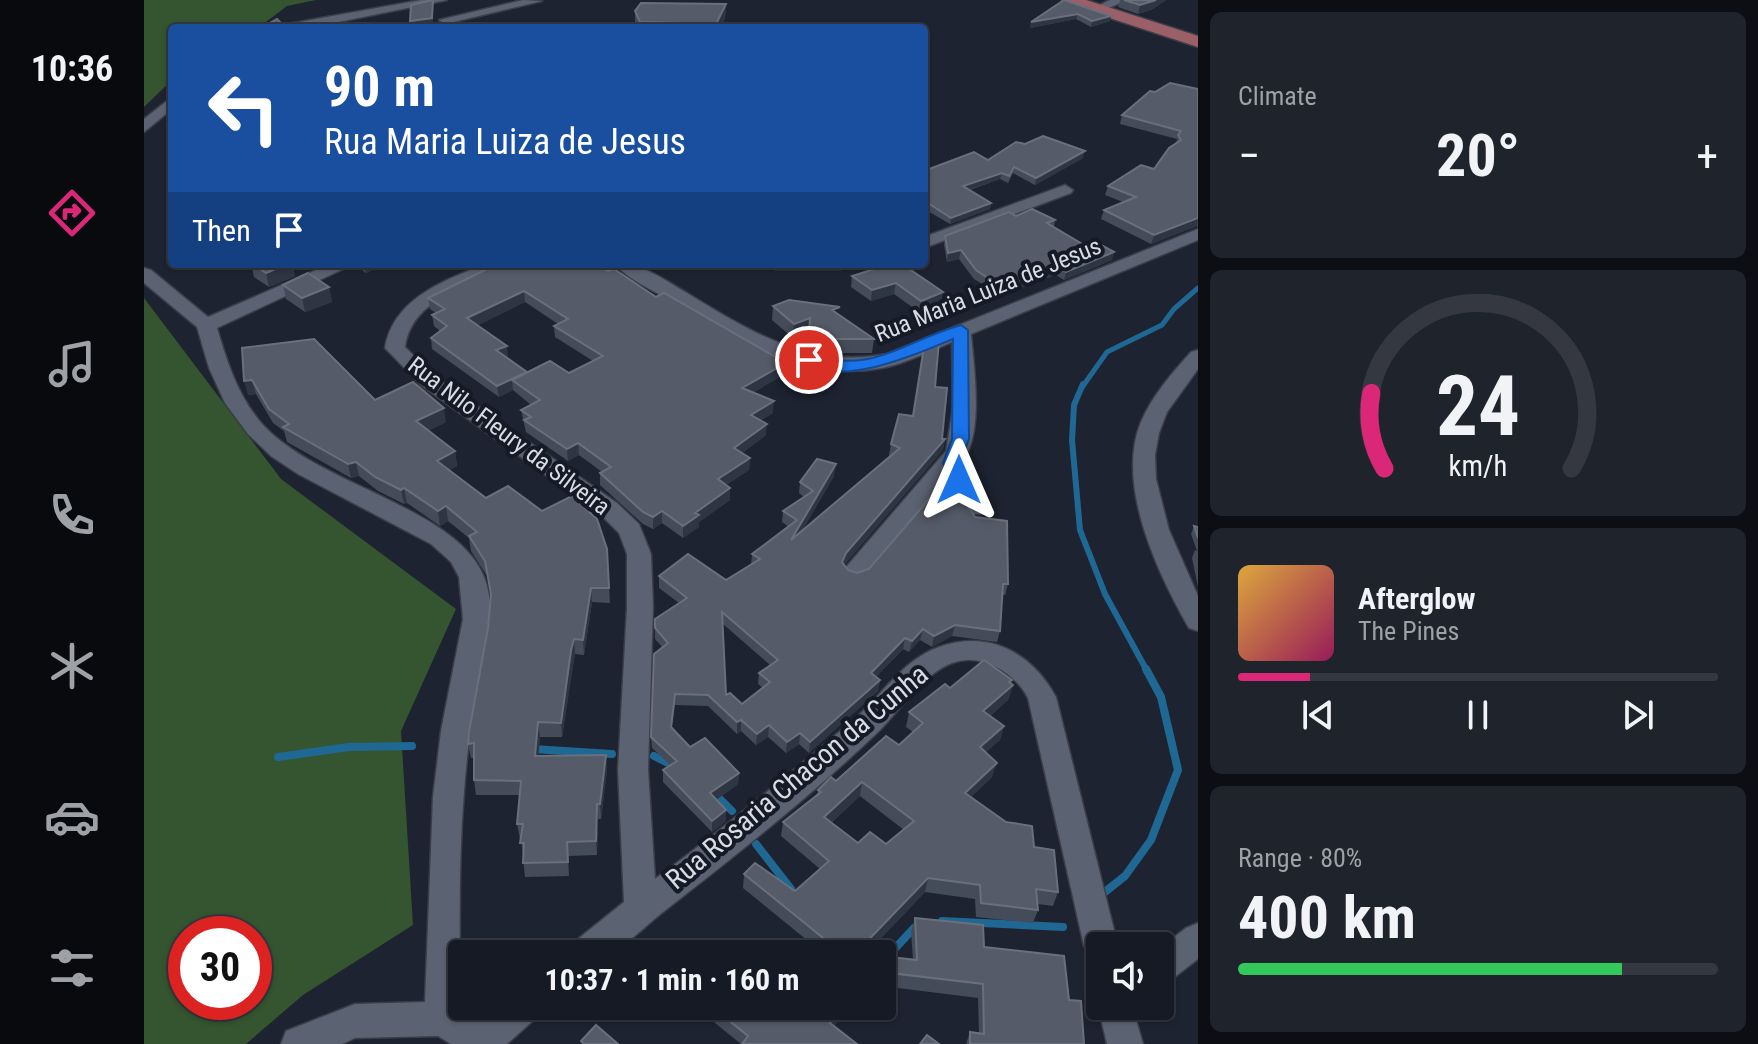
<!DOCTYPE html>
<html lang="en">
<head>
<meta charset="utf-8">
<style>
  :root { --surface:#161a24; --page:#1f232c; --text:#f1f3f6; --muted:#9ea1a6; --line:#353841; --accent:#db2777 }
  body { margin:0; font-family:"Roboto Condensed",sans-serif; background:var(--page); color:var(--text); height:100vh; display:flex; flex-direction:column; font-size:30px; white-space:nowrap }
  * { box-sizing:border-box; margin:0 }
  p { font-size:26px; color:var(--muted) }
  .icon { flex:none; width:44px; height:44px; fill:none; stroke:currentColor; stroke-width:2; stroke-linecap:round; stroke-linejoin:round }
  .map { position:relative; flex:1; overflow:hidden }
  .sheet { display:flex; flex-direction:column; gap:12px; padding:12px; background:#0c0e14; width:560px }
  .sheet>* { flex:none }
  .banner { position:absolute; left:24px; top:24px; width:760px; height:244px; border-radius:8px; box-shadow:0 2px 6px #0004,0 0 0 2px var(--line); background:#1a4fa0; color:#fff; overflow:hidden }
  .tools { position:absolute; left:942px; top:932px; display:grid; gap:16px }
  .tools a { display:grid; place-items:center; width:88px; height:88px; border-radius:8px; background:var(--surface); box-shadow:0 2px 6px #0004,0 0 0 2px var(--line); font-size:40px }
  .speed { position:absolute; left:24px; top:916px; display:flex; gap:16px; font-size:40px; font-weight:700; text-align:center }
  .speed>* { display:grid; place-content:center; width:104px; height:104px; border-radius:50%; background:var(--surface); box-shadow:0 2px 6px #0004,0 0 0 2px var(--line); line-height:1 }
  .speed .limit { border:12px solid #d22; background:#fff; color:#111 }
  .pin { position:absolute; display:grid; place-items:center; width:68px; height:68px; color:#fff; margin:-34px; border:4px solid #fff; border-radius:50%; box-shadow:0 2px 8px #0007 }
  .me { position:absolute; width:88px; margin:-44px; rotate:0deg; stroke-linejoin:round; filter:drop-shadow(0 0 6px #0008) }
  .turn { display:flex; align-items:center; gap:28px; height:168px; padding:0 24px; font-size:36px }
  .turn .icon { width:104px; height:104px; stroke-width:2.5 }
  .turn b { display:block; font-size:56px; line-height:68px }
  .then { display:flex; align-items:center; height:76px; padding:0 24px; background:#0003; gap:16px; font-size:30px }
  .big { font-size:60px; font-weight:700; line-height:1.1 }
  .sheet .card { flex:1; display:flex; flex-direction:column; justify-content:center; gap:12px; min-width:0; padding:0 28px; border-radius:12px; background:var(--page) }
  .sheet .dial { align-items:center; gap:0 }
  .dial svg { height:208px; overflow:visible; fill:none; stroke:var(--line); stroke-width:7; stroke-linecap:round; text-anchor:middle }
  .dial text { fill:var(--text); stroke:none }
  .song { display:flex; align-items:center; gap:24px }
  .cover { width:96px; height:96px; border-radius:12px; background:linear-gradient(135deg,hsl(40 70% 55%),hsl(330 70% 35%)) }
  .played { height:8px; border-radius:4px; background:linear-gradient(90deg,var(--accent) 15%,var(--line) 15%) }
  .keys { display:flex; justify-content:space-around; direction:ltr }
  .heat { display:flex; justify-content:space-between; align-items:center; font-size:44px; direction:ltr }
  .charge { height:12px; border-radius:6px; background:linear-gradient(90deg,#34c759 80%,var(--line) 0) }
  .trip { position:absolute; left:304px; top:940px; width:448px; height:80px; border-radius:8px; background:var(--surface); box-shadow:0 2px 6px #0004,0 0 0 2px var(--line); font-weight:700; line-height:80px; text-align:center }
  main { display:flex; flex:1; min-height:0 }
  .dock { display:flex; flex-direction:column; width:144px; justify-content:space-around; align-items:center; background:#090a0e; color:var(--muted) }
  .dock .icon { width:56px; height:56px }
  .dock .active { color:var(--accent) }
  .dock b { font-size:36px; color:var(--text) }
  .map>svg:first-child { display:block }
</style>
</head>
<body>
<main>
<nav class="dock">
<b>10:36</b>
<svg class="icon active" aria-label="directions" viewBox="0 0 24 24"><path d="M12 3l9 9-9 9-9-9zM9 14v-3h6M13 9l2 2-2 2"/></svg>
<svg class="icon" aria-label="music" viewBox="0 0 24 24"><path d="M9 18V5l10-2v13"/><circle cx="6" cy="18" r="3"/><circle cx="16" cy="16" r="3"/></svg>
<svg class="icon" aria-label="phone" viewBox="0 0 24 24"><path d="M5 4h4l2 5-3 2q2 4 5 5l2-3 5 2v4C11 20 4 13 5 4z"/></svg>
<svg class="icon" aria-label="climate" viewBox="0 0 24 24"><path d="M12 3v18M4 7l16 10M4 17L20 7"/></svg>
<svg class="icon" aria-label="car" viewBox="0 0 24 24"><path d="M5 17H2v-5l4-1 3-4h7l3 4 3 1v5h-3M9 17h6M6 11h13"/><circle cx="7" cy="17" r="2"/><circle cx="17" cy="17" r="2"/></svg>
<svg class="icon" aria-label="filters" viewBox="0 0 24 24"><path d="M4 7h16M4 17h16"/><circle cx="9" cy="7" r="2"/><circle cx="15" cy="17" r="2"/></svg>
</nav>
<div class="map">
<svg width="1054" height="1044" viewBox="0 0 1054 1044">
  <rect width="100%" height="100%" fill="#1d2330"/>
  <g fill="#34552f" fill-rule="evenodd">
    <polygon points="0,0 172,0 143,6 114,28 28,28 28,80 0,107"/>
    <path d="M0 298 137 479 312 609 257 731 269 925 159 995 102 1044H0ZM110 934V1002H42V934Z"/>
  </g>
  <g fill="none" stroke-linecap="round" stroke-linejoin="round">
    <polyline stroke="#206894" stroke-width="5" points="939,386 963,352 1018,325 1030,309 1054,288"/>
    <polyline stroke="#206894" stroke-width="6" points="939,384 930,405 928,440 936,530 961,594 1003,671"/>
    <g stroke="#206894" stroke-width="8">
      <polyline points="389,749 468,754"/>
      <polyline points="510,756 528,765"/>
      <polyline points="134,757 205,747 268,746"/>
      <polyline points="570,793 588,811"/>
      <polyline points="612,844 647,889"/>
      <polyline points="957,895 981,876 1007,840 1034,770 1017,697 1002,669"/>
      <polyline points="798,921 919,927"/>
      <polyline points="738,958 744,956 770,928"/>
    </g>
    <defs>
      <g id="minor">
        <polygon points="277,0 303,0 165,28 138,28 144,24"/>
        <polygon points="379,0 398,1 301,24 295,20"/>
        <polygon points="966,0 983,0 953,13 947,9"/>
        <polygon points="28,97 28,109 0,132 0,119"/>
        <polygon points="921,185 929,190 927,193 780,248 780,237"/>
        <path d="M1054 229V240L827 334C830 368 840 434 818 462L842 508 838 514H822L804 479 721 578 712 581 703 578 699 572 703 566 802 451 809 408 808 342C791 349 774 357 757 363 679 389 603 346 538 307 518 294 486 282 471 264 501 264 517 278 543 293 607 332 665 369 743 354Z"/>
        <path d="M186 264H210L73 328C83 362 94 397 119 425 174 485 312 507 340 577 356 617 337 667 330 708 325 736 322 764 320 792 314 864 316 937 316 1010L335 1021 353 1006H397L392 1018 363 1044H307L294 1036 211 1038 198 1044H137L142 1031 211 1004 281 1002 289 797 297 731 319 619 315 577 307 562 287 544 154 474 127 456 104 434 81 403 65 368 53 327 0 283V268L7 270 64 317Z"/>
        <path d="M342 264H368C361 271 349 274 339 278 306 291 266 308 261 347L291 377 473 503 495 524 507 554 509 607 504 770 511 879C579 829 643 776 707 722 736 698 758 660 795 647 845 629 888 653 912 697L974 946H956V961L945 957 940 946 884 698C870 672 838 652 808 663 777 675 756 711 733 733 666 797 592 855 519 912 507 921 478 949 466 954 456 958 436 954 424 954L429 943 480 902 474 770 483 607V554L475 533 457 515 277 385 241 348C249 299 300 280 342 264Z"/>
        <polygon points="622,264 706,264 697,269 631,269"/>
        <path d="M1054 350V369L1023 412 1015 433 1011 455 1012 479 1025 530 1054 596V631L1045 628C1014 574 971 484 997 422 1008 396 1028 373 1047 352Z"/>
        <polygon points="1054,923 1054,959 1028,979 1016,984 1016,948 1042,928"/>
        <polygon points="956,1000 956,1006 988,1006 999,1044 963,1044 954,1006"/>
      </g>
      <polygon id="major" points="918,0 942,0 1054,36 1054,47 920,3"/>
    </defs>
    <use href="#minor" stroke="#3a3e48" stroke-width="3"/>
    <use href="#major" stroke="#3a3e48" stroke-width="3"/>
    <use href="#minor" fill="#5b6271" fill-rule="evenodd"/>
    <use href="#major" fill="#9b5f67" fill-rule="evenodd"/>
  </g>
  <g fill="#454c59" fill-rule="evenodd">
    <polygon points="920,0 966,21 947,27 932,19 886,28 887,22"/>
    <polygon points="976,0 1022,0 1007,10 994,14 974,7"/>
    <polygon points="582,4 581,18 577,28 492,28 491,26 491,11"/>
    <polygon points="1054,89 1054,228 1053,226 1007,244 957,219 960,210 979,202 961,195 964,186 1010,169 1032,144 1033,139 976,124 978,115 1011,92"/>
    <polygon points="881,144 939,158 891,185 869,173 864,183 856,179 826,190 847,203 846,209 806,224 782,210 780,211 780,171 844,160"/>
    <polygon points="872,216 911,220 910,227 968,260 920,280 912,275 856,295 830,279 815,259 803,262 800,245 801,236"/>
    <polygon points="107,264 148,264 151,276 125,287 110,277"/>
    <polygon points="211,264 242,264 222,273 212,266"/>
    <polygon points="746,264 797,303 775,312 750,294 727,301 707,287 708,276"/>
    <path d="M386 268 512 297 641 374 610 392 629 413 617 420 622 435 598 453 606 458 605 470 582 485 586 488V500L555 522V527L539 538 518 523 509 529 499 524 456 485V473L458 472 435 455 424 461 382 432 377 410 387 405 369 390 355 397 288 349 287 338 296 331 290 326 288 315 292 313 286 309 284 298ZM381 302 414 324 410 326 411 337 449 361 425 373 383 372 363 358 364 357 333 325Z"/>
    <polygon points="139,285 185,287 188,302 161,312 142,299"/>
    <polygon points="629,306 695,315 730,339 728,353 688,353 664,349 664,332 649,338 628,320"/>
    <polygon points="98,348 231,400 302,422 284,431 311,451 313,466 305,470 342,498 398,511 463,549 466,603 448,602 440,655 431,654 429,665 418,737 396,737 394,756 463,769 457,819 454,819 453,855 424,856 425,876 381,877 377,839 376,839 373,824 376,795 332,795 330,780 330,758 327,758 324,744 344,628 347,596 343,576 327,551 325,538 304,521 296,526 263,503 260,504 234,491 215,476 207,478 143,442 140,431 129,423 112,394 104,395"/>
    <path d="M791 387 798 439H801L799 450 700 565 704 570 713 573 725 569 810 484 809 492 864 584 861 595H858L856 631 853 642 808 636 788 647 776 640 765 652 759 649 732 677 736 680 734 691 665 753 655 744 642 753 624 737 612 745 597 731 593 734 564 706 531 705 528 728 546 747 595 773 594 784 572 800 582 821 568 832 519 782V770L526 765 508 748 507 737 519 648 511 639V619L535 603 515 588V576L582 580 607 565 608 554 645 527 638 522 639 511 660 497 655 493 656 482 690 476 658 531 746 456 745 455 747 444ZM579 624 626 665 615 673 614 684 619 688 598 704 582 695Z"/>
    <polygon points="1050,526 1054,527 1054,587 1048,558 1051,550 1053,551 1047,534"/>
    <path d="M868 680 867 684 869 685 864 700 846 716 860 726 856 740 842 752 848 777 827 797 890 847 914 892 909 906 894 904V910L889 923 832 917 831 899 781 892 722 954H680L599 888 600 874 651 891 676 869 637 836 639 822 673 796 674 790 692 781 755 745 769 732 762 727 765 712 806 688ZM716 796 760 830 742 844 714 843 687 823Z"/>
    <polygon points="771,918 840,947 925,1000 940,1044 822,1044 826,1032 835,1033 834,998 738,986 738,956 769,959 767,932"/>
    <polygon points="550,1006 699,1006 696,1018 690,1026 713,1044 597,1044"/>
  </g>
  <g fill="#2e3543">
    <polygon points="289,0 289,24 266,27 266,21"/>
    <polygon points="1012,0 1022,0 1007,10 994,14 996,5"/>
    <polygon points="582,4 581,18 577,28 570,28"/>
    <polygon points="934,14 932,19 886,28 887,22"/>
    <polygon points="967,16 966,21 947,27 948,21"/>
    <polygon points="941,151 939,158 891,185 892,178"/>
    <polygon points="858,173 856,179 818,192 819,186"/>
    <polygon points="847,203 846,209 806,224 807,218"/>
    <polygon points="1054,218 1053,226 1007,244 1010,235"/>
    <polygon points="817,250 815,259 803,262 804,253"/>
    <polygon points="970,252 968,260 920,280 922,272"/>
    <polygon points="143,264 148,264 151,276 125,287 122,273"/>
    <polygon points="220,264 242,264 222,273"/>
    <polygon points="914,267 912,275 856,295 857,287"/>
    <polygon points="752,283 750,294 727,301 728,290"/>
    <polygon points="185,287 188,302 161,312 158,298"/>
    <polygon points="380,291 381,302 325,330 323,318"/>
    <polygon points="799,292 797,303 775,312 777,301"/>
    <polygon points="666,318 664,332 649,338 650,324"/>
    <polygon points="363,346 364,357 354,362 352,350"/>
    <polygon points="642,363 641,374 597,399 598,388"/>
    <polygon points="383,372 368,380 369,390 355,397 353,386"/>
    <polygon points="108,380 112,394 104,395 100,381"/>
    <polygon points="630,401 629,413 606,426 607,415"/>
    <polygon points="300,408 302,422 275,435 272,421"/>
    <polygon points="623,424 622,435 589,460 590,448"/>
    <polygon points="801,439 799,450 701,564 696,574 698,562 702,553"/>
    <polygon points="434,443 435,455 424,461 423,449"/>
    <polygon points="311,451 313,466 296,475 293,461"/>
    <polygon points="606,458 605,470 573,491 574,479"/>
    <polygon points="212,462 215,476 207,478 204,464"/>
    <polygon points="692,464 690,476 646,551 647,540"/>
    <polygon points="260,488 263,503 260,504 257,490"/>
    <polygon points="586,488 586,500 555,522 555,527 539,538 539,526 551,513"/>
    <polygon points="302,506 304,521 296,526 294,511"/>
    <polygon points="518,511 518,523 509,529 509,517"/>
    <polygon points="447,588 448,602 440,655 439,640"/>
    <polygon points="811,625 808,636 788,647 790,636"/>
    <polygon points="779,629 776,640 765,652 768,641"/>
    <polygon points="761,638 759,649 725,684 727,673"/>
    <polygon points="430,639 431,654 418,737 417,723"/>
    <polygon points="736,680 734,691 665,753 666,742"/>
    <polygon points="868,680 866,688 869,685 864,700 835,725 839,711"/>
    <polygon points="597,720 597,731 593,734 593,722"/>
    <polygon points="394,722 396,737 393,771 391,756"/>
    <polygon points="625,725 624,737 612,745 613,734"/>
    <polygon points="860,726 856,740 832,761 836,747"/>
    <polygon points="656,733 655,744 642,753 643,742"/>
    <polygon points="462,755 463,769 457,819 456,804"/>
    <polygon points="853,763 848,777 817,807 821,793"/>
    <polygon points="595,773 594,784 565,805 566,793"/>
    <polygon points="718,782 716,796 678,831 680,817"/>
    <polygon points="453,804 454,819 453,855 452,841"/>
    <polygon points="582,810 582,821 568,832 568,821"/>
    <polygon points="784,878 781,892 722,954 711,954"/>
    <polygon points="698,1006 696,1018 683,1036 686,1023"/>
  </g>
  <g fill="#555b68" stroke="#69707c" stroke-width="2" fill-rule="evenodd">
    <polygon points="289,0 288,18 266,21 267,5"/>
    <polygon points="920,0 967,16 948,21 934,14 887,22"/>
    <polygon points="980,0 1012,0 996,5"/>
    <polygon points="497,3 582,4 570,28 559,28 539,23 496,22 491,11"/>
    <polygon points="133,19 136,22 131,28 117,28"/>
    <polygon points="1026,83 1054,89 1054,218 1010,235 960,210 992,197 964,186 997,165 1010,169 1025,148 1037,140 1034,135 1037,131 978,115 1006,91 1011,92"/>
    <polygon points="899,136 941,151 892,178 870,167 865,176 858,173 819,186 847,203 807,218 784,203 780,204 780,171 830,152 844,160 872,142 881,144"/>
    <polygon points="888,209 911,220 903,223 940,245 950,241 970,252 922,272 914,267 857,287 832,270 817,250 804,253 801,236 865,212 872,216"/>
    <polygon points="109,264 143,264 122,273"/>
    <polygon points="353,264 379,264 386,268 397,264 450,264 464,271 470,269 512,297 520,293 642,363 598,388 630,401 607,415 623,424 590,448 606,458 574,479 586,488 551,513 555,515 539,526 518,511 509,517 499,512 456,473 467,467 434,443 423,449 380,420 387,417 377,410 396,400 368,380 406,361 425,373 459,356 410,326 424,319 380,291 323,318 363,346 352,350 383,372 353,386 287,338 303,326 288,315 301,309 284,298"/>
    <polygon points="746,264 758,264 799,292 777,301 752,283 728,290 708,276"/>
    <polygon points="164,273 185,287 158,298 139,285"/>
    <polygon points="645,300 696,307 688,310 730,339 690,339 665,335 666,318 650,324 629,306"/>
    <polygon points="170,339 231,400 269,382 300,408 272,421 311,451 293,461 342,498 364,486 398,511 428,496 453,519 463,549 465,588 447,588 439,640 430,639 427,650 417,723 394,722 391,756 462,755 456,804 453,804 452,841 423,842 424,862 379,863 380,843 376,843 379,824 373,824 377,781 330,780 330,743 324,744 325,732 344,628 347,594 341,561 325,536 333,532 302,506 294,511 260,488 257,490 231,477 212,462 204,464 139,427 145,424 125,409 108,380 100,381 98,348"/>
    <path d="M795 341 791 387 803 388 798 439H801L702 553 698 562 704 570 713 573 725 569 803 478 810 484 805 490 817 496 831 517 863 521 864 584H859L856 631 811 625 790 636 779 629 768 641 761 638 727 673 736 680 666 742 656 733 643 742 625 725 613 734 597 720 593 722 564 695 531 694 527 727 546 747 561 738 595 773 566 793 582 810 568 821 519 770 533 761 507 737 510 654 524 643 511 628V619L543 598 515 576 544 554 582 580 616 559 608 554 653 520 639 511 669 491 656 482 673 459 692 464 647 540 756 448 747 444 755 414 769 416 780 347ZM578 612 634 660 615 673 626 682 598 704 586 693 582 695Z"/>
    <polygon points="1050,526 1054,527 1054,538"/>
    <path d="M840 660 868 680 865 682 869 685 839 711 860 726 836 747 853 763 821 793 862 822 888 826 890 847 910 850 914 892 892 889 894 910 837 903 836 885 784 878 711 954H699L600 874 611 863 651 891 685 861 639 822 677 792 674 790 687 777 692 781 742 736 755 745 779 723 765 712 801 684 806 688ZM718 782 770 821 742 844 726 832 714 843 680 817Z"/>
    <polygon points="771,918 839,925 840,947 920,956 925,1000 937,1001 940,1044 826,1044 826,1032 840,1034 839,984 738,972 738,956 773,960"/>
    <polygon points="625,949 631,954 621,954"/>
    <polygon points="567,1006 698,1006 686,1023 713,1044 598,1044 604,1036"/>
    <polygon points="452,1025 474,1044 440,1044 437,1041"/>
    <polygon points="783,1035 795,1044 776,1044"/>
  </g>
  <path fill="#1a73e8" stroke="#114b97" stroke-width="2" d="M817 325 824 330 825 439 816 463 824 480 815 486 809 484 799 463 808 439 809 339C773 354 693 390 657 360L665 356C734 373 757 342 817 325Z"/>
  <g text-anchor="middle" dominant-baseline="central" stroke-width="8" stroke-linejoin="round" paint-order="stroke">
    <g font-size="24" fill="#d8dce4" stroke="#141a26">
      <text transform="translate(844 290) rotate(-22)">Rua Maria Luiza de Jesus</text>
      <text transform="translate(365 436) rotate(37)">Rua Nilo Fleury da Silveira</text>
    </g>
    <g font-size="28" fill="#d8dce4" stroke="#141a26">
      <text transform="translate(653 777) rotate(-40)">Rua Rosaria Chacon da Cunha</text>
    </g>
  </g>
</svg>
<div class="tools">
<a><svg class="icon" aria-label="sound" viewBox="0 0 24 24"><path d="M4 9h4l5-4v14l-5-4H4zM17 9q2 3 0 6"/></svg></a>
</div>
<div class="speed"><div class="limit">30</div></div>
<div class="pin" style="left:665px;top:360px;background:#d93025"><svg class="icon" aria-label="arrive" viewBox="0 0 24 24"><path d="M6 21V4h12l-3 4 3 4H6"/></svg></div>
<svg class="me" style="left:815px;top:480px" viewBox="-20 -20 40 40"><path d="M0-17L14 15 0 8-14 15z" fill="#1a73e8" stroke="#fff" stroke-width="4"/></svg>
<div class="trip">10:37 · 1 min · 160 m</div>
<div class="banner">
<div class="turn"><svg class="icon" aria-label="left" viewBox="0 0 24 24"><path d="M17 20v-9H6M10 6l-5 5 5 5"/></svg><div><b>90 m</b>Rua Maria Luiza de Jesus</div></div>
<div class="then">Then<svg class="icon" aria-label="arrive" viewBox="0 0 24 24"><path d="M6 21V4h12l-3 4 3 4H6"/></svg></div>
</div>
</div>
<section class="sheet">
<div class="card"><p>Climate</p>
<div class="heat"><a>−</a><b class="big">20°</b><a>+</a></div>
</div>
<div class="card dial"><svg viewBox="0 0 100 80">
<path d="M14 69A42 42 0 1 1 86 69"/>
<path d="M14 69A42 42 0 0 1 9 40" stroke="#db2777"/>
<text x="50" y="56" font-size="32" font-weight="700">24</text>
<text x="50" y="72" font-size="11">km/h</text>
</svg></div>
<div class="card">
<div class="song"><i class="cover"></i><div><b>Afterglow</b><p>The Pines</p></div></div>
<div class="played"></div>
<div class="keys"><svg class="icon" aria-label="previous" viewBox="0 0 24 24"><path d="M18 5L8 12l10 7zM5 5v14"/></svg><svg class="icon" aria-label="pause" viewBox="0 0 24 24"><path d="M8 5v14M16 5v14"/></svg><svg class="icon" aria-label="next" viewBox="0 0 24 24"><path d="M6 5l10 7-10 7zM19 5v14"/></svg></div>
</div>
<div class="card"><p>Range · 80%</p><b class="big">400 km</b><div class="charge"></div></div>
</section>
</main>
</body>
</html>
